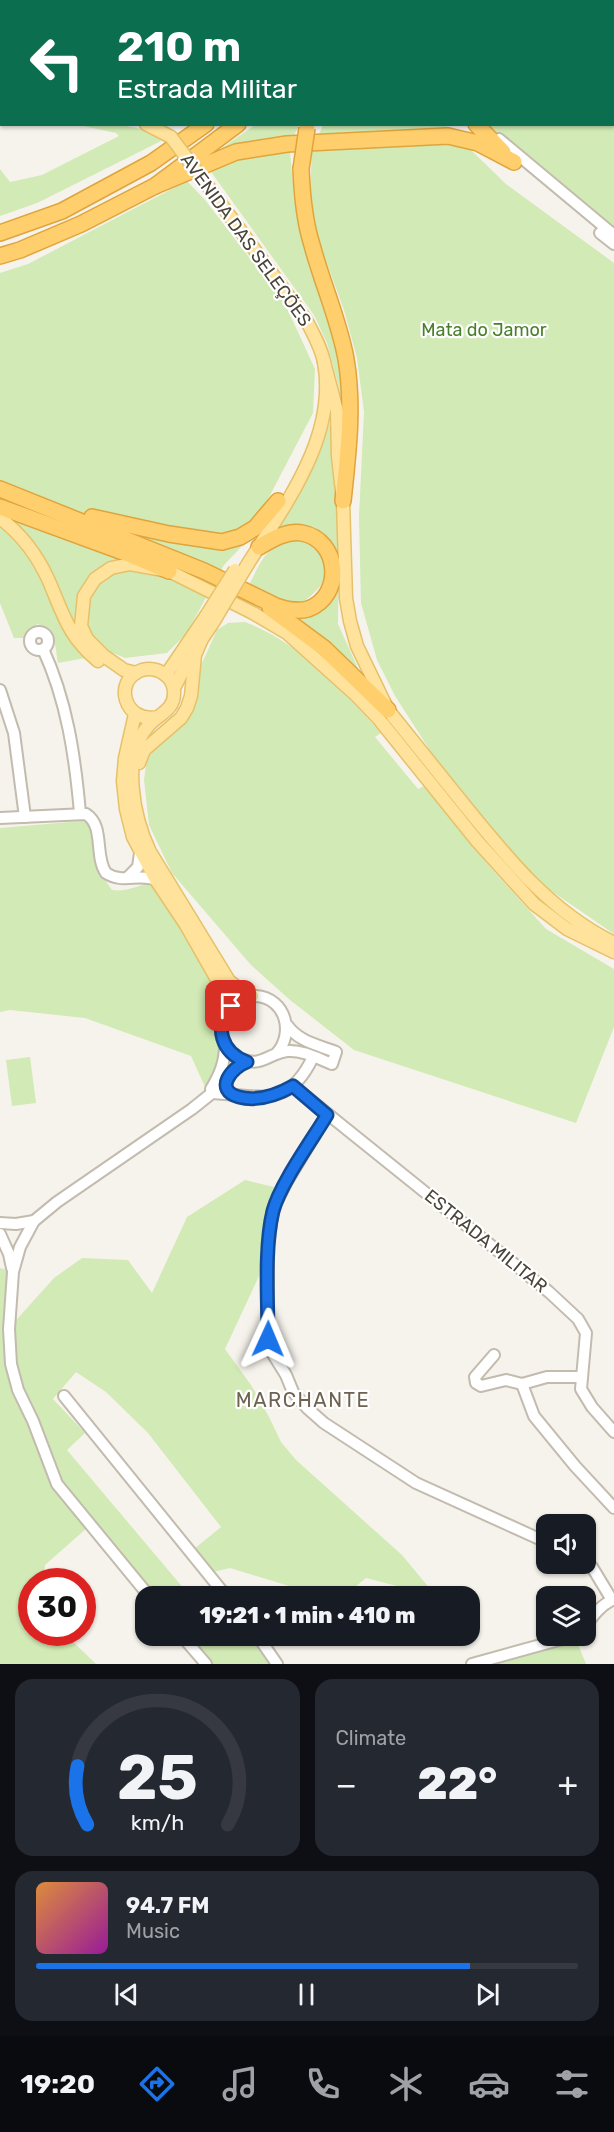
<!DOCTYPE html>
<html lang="en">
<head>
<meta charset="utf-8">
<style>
  :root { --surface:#171b24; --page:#242831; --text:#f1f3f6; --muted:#9ea1a6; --line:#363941; --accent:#1a73e8 }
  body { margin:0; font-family:Rubik,sans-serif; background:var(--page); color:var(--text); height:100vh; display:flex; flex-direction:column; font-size:22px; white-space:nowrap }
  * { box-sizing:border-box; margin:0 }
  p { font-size:20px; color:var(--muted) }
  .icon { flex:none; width:33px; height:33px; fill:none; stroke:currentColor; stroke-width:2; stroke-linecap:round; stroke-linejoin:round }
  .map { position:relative; height:1664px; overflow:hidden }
  .details { display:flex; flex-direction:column; gap:15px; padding:15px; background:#0d0f14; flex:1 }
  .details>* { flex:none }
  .top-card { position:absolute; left:0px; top:0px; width:615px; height:126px; box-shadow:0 2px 4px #0004; background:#0b6e4f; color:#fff; overflow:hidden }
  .tools { position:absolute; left:536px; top:1514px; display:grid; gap:12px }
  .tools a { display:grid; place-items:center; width:60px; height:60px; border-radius:12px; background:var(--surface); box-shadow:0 2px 4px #0004; font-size:30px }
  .speed { position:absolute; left:18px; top:1568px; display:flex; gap:12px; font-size:30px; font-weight:700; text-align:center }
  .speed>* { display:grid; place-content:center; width:78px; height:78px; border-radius:50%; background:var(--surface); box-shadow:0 2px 4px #0004; line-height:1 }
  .speed .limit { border:9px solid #d22; background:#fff; color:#111 }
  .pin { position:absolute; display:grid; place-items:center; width:51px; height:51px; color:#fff; margin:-26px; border-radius:12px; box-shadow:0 3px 9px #0006 }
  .me { position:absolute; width:66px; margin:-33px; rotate:1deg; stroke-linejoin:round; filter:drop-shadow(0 0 4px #0008) }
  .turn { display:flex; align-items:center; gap:21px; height:126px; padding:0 18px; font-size:27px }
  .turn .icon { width:78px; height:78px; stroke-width:2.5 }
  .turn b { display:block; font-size:42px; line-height:51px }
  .big { font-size:45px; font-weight:800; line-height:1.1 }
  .details .widget { flex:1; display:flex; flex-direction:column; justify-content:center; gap:9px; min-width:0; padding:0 21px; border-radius:18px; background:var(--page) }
  .details .dial { align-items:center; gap:0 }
  .dial svg { height:156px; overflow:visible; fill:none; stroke:var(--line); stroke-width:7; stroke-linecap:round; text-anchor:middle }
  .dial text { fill:var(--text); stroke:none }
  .song { display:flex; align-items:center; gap:18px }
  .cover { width:72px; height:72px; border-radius:9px; background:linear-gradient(135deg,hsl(30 70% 55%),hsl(300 70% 35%)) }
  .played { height:6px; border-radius:3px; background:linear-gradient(90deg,var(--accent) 80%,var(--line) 80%) }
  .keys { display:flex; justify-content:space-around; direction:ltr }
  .heat { display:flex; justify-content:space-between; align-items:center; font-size:33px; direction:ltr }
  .details .tiles { flex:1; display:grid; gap:15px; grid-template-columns:1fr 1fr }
  .widget:last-child { grid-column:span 2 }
  .trip { position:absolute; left:135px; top:1586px; width:345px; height:60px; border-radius:18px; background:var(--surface); box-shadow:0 2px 4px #0004; font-weight:800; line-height:60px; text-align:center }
  .tab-bar { display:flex; height:96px; justify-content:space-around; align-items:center; background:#090b0e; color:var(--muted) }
  .tab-bar .icon { width:42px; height:42px }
  .tab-bar .active { color:var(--accent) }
  .tab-bar b { font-size:27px; color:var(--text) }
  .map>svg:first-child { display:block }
</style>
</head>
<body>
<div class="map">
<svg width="614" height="1664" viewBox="0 0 614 1664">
  <rect width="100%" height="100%" fill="#f6f3ec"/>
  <g fill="#d2eab5">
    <polygon points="433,0 614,0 614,231 488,125 614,124 614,2 431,2"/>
    <path d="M79 125C103 125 145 122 161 141L37 203 0 216V169L10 182 42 175 119 136 116 133Z"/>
    <polygon points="255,125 299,125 293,138 222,148"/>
    <polygon points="323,125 445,125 506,184 614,263 614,934 547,888 514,855 433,755 395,696 377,660 361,603 359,517 364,412 357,358 344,310 315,231 310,190 312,150"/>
    <polygon points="290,151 294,199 309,267 333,333 342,379 344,407 327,343 314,315 209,169 244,155"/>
    <path d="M187 181 205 200 285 304 315 369 313 413 245 543 224 565 186 634 167 653 125 658 113 653 58 663C55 646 56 628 37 624L24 638H14L0 603V273L28 264Z"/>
    <polygon points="330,424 339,507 338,624 361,675 292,618 335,590 331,545 315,530 301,524 276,529"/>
    <path d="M302 539C344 560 330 583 299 605 280 602 264 597 250 583 266 551 266 548 302 539Z"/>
    <path d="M245 622C301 643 341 689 381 733L375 737 418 789 424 786 490 867 546 929 614 969V1027L576 1123 354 1050 290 1000 251 965 172 873 149 825 144 780 148 750 181 709 217 630 228 623Z"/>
    <path d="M82 821 89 822 93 830 98 870 112 890C130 893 142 881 154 885L221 997 215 1022 223 1060 206 1089 191 1056 85 1018 10 1010 0 1012V828Z"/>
    <polygon points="30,1057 36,1103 12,1106 6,1060"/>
    <polygon points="245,1180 274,1187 259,1276 225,1349 251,1385 269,1417 281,1442 296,1460 402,1555 436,1596 366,1578 344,1596 322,1596 230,1568 213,1572 194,1549 221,1527 148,1433 106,1392 76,1372 53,1399 85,1433 67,1450 190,1596 151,1596 87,1528 45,1565 44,1581 32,1581 32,1632 63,1632 96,1664 0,1664 0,1268 13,1272 9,1328 54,1278 82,1258 128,1260 152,1293 187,1217"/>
    <polygon points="183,1635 257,1635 277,1664 207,1664"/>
    <polygon points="575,1637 586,1664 472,1664"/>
  </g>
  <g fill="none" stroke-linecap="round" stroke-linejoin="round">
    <defs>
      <g id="minor">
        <polyline points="479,2 480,0"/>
        <polyline points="499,139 614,235"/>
        <polyline points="600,233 614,244"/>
        <circle cx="39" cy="641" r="9"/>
        <path d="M43 649C67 701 75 756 80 813"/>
        <polyline points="0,690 14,733 25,817"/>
        <path d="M0 818 86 814C105 826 94 856 106 873 122 884 139 873 156 880"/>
        <polyline points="127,878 138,867 140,853"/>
        <path d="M276 1054C295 1034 286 998 256 996 220 994 207 1046 241 1059 262 1068 270 1052 288 1051 303 1050 319 1059 332 1064L336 1052C318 1045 299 1042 287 1025"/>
        <polyline points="293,1086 549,1292 578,1319 586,1333 581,1389 592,1407 614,1432"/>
        <path d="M211 1089C220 1074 225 1062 225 1045"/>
        <path d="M211 1093C259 1095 288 1110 313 1057"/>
        <polyline points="327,1115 286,1183 273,1209 268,1246 268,1339 273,1354 286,1375 293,1392 307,1408 324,1423 416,1483 546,1542"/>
        <polyline points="0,1223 16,1224 34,1221"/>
        <polyline points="0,1234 9,1254 12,1268"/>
        <polyline points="494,1355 475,1377 476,1383 481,1386 506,1380 522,1384 547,1377 581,1377"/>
        <polyline points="522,1384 534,1416 575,1466 614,1508"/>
        <polyline points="64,1396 226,1596"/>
        <polyline points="585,1562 592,1567 612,1600"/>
        <polyline points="149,1596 57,1484 33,1421 18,1390 11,1364 9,1329 13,1272 20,1247 34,1221 57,1202 192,1109 217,1089 236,1067 247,1062"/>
        <path d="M585 1627C593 1615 601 1605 614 1599"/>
        <polyline points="181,1635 206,1664"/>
        <polyline points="257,1635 277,1664"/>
        <polyline points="472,1664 577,1635"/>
      </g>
      <g id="major">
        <polyline points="0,98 2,98"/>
        <polyline points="146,124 171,137"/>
        <path d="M210 189 306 320C313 333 321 347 324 362 338 438 283 507 246 567"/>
        <path d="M324 362 337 411 338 456 343 501 346 598 350 621 357 646 388 710C414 742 440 775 466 807 509 860 551 912 614 943"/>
        <path d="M0 518C21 534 37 555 48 579 63 613 67 635 98 661"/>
        <polyline points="136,673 124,670 104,656 87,639 81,626 84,596 95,579 111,568 130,564 169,571 253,613 287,633 356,695 378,718 477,841 534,904 567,929 614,952"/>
        <polyline points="166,675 206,616"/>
        <polyline points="174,688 190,657 214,621"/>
        <polyline points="135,714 125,758 123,781 126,809 133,837 156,880 186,925 223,990 225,1005 224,1016"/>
        <path d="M158 717C124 724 112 680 142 670 158 666 175 677 174 694 174 710 159 714 149 725 120 756 134 818 150 852L229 981 243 992 252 996"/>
        <polyline points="139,763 144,750 181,718 187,708 191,696 195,655 201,641"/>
      </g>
      <g id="highway">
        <polyline points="230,2 234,0"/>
        <polyline points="352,2 352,0"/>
        <polyline points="377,2 379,0"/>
        <polyline points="406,2 408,0"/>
        <polyline points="476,124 503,152"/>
        <path d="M301 169C302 195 304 220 312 245 322 283 339 320 346 359 354 406 348 454 343 501"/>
        <polyline points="155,186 236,152 287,144 448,136 478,143 514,162"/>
        <polyline points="0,233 62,211 151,163 206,124"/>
        <polyline points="0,256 20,250 81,224 155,186 238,124"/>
        <path d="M0 489 204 571 276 606C285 609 298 612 308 609 344 596 340 540 302 533 287 530 271 540 259 547"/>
        <polyline points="0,507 131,555 169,571"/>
        <polyline points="92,517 169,534 222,542 240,537 255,528 278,501"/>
        <polyline points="270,608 324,648 388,710"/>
      </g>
    </defs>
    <use href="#minor" stroke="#c2bbae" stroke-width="14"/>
    <use href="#major" stroke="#e6c16a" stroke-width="15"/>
    <use href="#highway" stroke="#e0a43c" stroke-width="18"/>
    <use href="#minor" stroke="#fff" stroke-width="10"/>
    <use href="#major" stroke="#ffe39c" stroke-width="12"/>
    <use href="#highway" stroke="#ffcf6e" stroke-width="15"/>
    <defs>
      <g id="major-bridge">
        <polyline points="171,137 210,189"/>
        <polyline points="206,616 235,570"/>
        <polyline points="214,621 246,567"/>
      </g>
      <polyline id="highway-bridge" points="301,169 307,128"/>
    </defs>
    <use href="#major-bridge" stroke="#e6c16a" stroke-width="15" stroke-linecap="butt"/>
    <use href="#highway-bridge" stroke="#e0a43c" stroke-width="18" stroke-linecap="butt"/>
    <use href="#major-bridge" stroke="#ffe39c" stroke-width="12"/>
    <use href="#highway-bridge" stroke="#ffcf6e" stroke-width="15"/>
  </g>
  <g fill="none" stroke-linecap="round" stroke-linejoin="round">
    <defs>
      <path id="route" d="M231 1006C213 1027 222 1053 247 1062 232 1067 213 1090 239 1097 258 1102 277 1095 293 1086L327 1115C312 1140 280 1184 273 1211 264 1248 268 1299 268 1339"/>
    </defs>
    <use href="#route" stroke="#114b97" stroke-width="15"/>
    <use href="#route" stroke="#1a73e8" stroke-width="10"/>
  </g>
  <g text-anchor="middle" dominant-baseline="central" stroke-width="4.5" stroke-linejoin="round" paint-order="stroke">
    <g font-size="18" fill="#4b4439" stroke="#fff">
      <text transform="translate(246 240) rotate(54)">AVENIDA DAS SELEÇÕES</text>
      <text transform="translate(486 1241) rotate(39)">ESTRADA MILITAR</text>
    </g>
    <g font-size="18" fill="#4a7f2a" stroke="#fff">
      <text x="484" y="330">Mata do Jamor</text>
    </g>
    <g font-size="20" letter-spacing="1.5" fill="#6e6250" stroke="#fff">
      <text x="303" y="1400">MARCHANTE</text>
    </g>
  </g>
</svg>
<div class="tools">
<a><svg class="icon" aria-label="sound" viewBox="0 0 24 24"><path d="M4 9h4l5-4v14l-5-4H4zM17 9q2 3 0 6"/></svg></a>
<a><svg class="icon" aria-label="layers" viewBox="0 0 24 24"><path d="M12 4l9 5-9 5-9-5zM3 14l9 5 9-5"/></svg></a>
</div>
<div class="speed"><div class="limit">30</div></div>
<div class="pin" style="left:231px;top:1006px;background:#d93025"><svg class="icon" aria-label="arrive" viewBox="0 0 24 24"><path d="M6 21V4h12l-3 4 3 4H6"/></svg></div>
<svg class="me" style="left:268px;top:1339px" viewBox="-20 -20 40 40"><path d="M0-17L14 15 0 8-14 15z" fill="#1a73e8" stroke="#fff" stroke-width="4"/></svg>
<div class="trip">19:21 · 1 min · 410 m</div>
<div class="top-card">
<div class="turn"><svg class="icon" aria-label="left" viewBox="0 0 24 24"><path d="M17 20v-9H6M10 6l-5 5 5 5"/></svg><div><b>210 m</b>Estrada Militar</div></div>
</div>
</div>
<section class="details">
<div class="tiles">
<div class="widget dial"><svg viewBox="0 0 100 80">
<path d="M14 69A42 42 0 1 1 86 69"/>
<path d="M14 69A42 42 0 0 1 9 39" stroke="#1a73e8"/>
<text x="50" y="56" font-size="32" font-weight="700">25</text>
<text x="50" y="72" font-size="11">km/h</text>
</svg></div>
<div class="widget"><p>Climate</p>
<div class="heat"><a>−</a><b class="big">22°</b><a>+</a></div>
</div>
<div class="widget">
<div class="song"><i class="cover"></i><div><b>94.7 FM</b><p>Music</p></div></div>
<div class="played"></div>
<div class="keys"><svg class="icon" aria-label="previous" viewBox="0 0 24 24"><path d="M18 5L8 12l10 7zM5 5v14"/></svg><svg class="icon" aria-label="pause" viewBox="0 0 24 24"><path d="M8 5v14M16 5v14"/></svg><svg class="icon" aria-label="next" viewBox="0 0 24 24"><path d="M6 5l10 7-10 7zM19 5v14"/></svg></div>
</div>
</div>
</section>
<nav class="tab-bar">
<b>19:20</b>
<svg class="icon active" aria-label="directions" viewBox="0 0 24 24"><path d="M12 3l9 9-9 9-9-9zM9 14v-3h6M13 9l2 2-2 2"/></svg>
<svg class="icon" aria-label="music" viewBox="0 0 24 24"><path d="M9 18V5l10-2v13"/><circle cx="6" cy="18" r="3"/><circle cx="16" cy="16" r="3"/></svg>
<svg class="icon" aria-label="phone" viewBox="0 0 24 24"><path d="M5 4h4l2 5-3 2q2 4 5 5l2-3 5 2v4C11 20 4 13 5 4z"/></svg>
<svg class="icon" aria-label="climate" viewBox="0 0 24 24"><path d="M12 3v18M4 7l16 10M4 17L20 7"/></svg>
<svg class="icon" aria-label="car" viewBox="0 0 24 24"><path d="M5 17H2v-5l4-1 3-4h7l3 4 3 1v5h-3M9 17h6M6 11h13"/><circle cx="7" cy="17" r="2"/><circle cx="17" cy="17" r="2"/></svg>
<svg class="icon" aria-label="filters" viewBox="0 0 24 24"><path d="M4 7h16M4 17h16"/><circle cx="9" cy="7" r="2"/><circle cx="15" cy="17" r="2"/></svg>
</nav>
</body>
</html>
